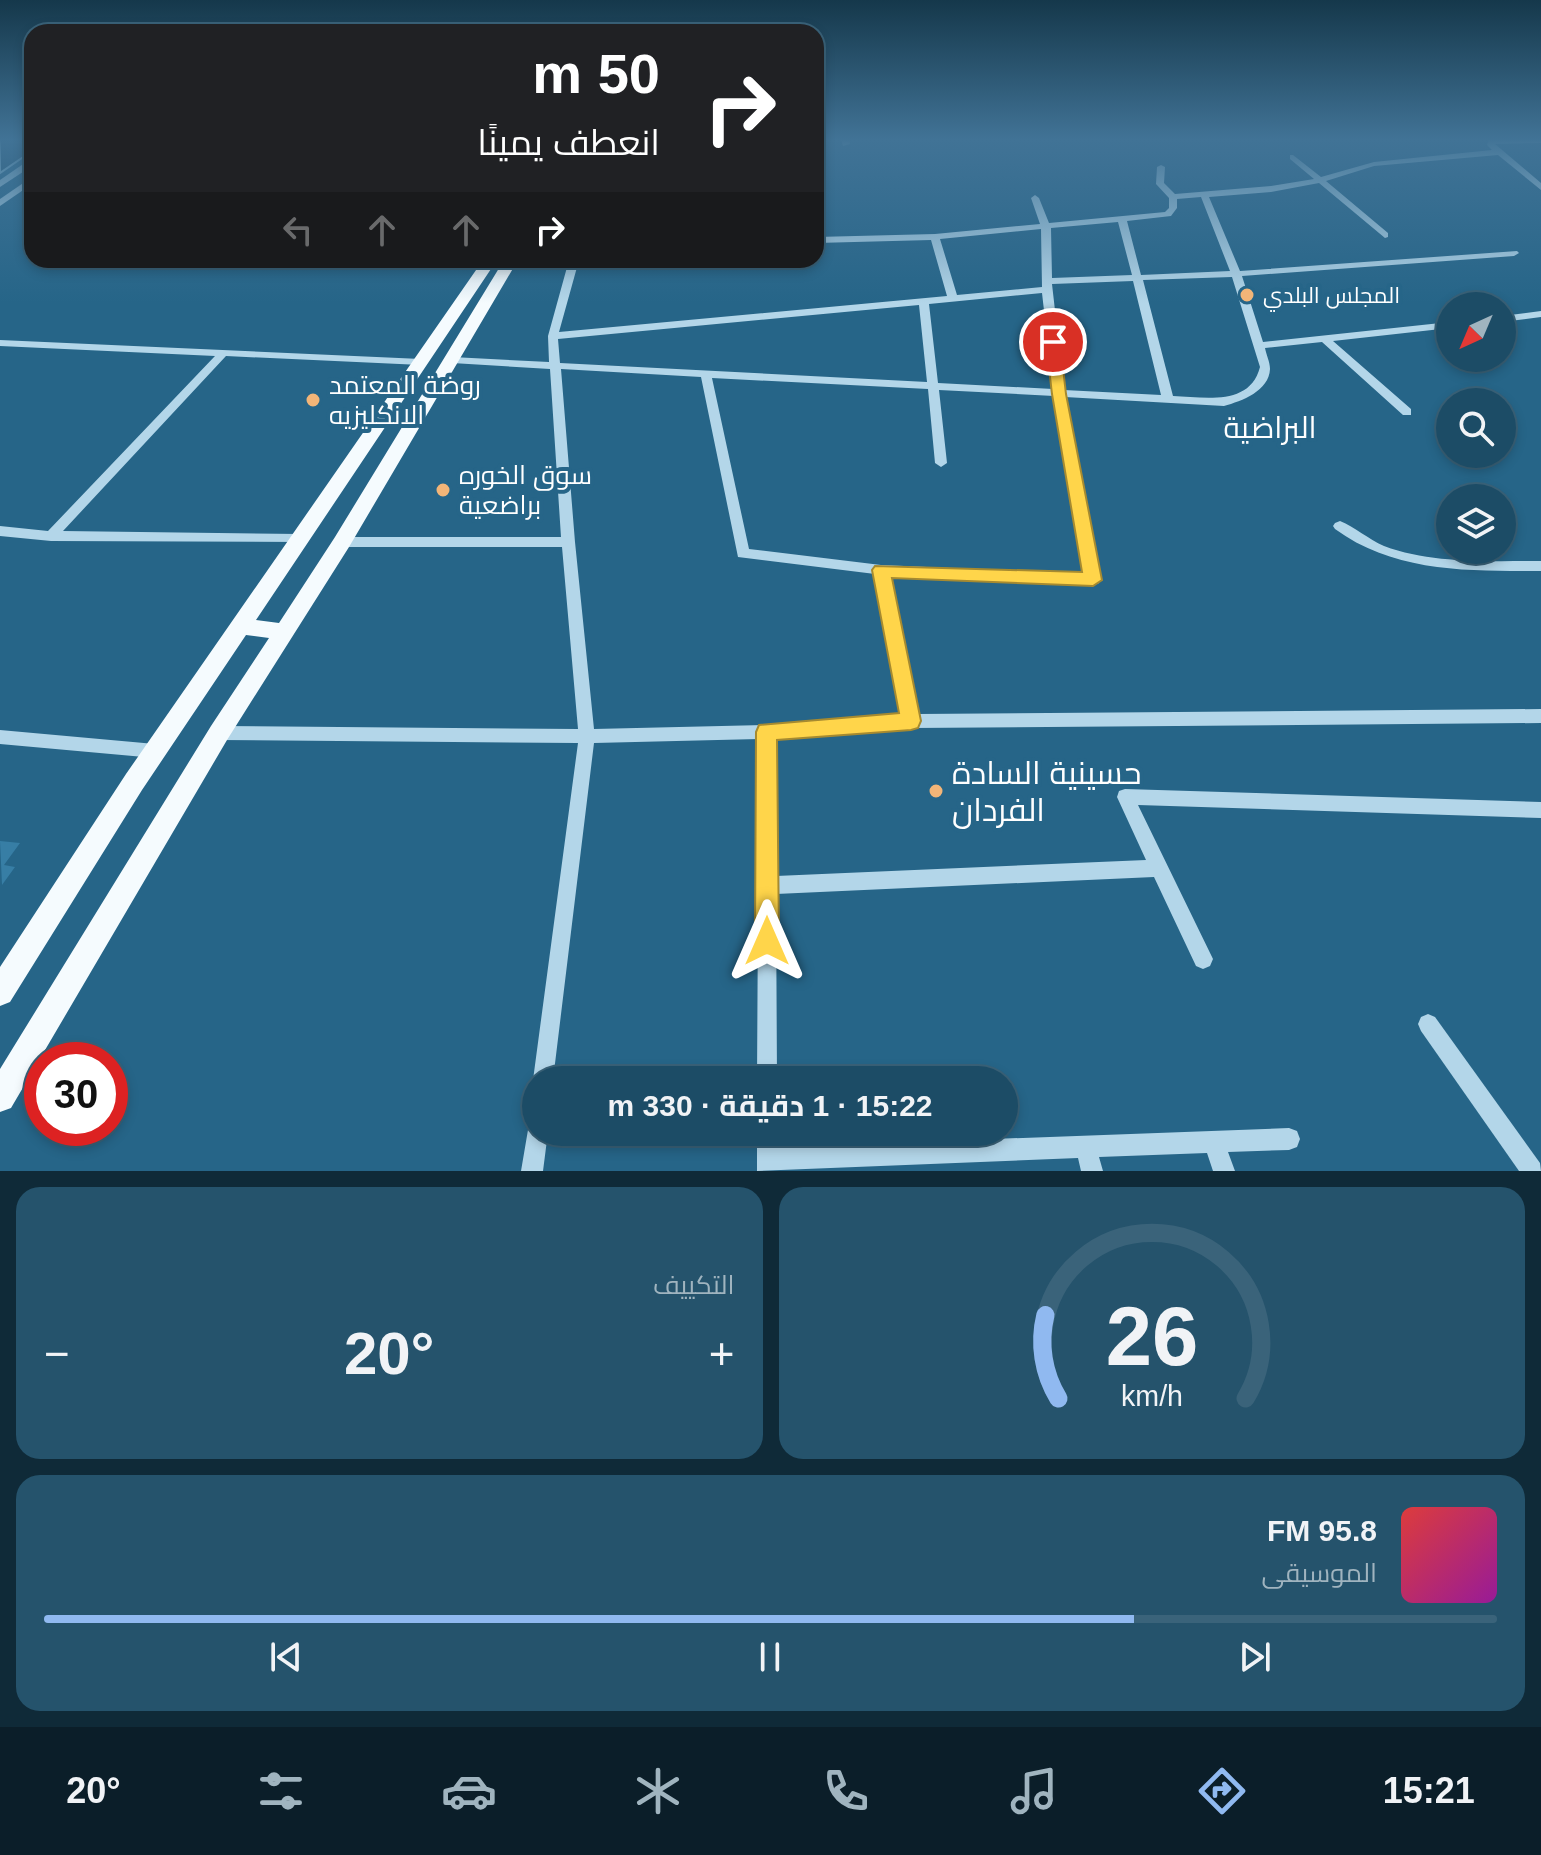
<!DOCTYPE html>
<html lang="ar">
<head>
<meta charset="utf-8">
<style>
  :root { --surface:#1c4c66; --page:#25536c; --text:#f1f3f6; --muted:#a0b4bf; --line:#3a637a; --accent:#90b9f0 }
  body { margin:0; font-family:Arial,Cairo,sans-serif; background:var(--page); color:var(--text); direction:rtl; height:100vh; display:flex; flex-direction:column; font-size:30px; white-space:nowrap }
  * { box-sizing:border-box; margin:0 }
  p { font-size:26px; color:var(--muted) }
  .icon { flex:none; width:44px; height:44px; fill:none; stroke:currentColor; stroke-width:2; stroke-linecap:round; stroke-linejoin:round }
  .map { position:relative; height:1171px; overflow:hidden; direction:ltr }
  .panel { display:flex; flex-direction:column; gap:16px; padding:16px; background:#0f2a38; flex:1 }
  .panel>* { flex:none }
  .top-card { position:absolute; left:24px; top:24px; width:800px; height:244px; border-radius:24px; box-shadow:0 4px 12px #0003,0 0 0 2px var(--line); direction:rtl; background:#202124; color:#fff; overflow:hidden }
  .needle { width:52px; rotate:224deg }
  .fabs { position:absolute; left:1436px; top:292px; display:grid; gap:16px }
  .fabs a { display:grid; place-items:center; width:80px; height:80px; border-radius:50%; background:var(--surface); box-shadow:0 4px 12px #0003,0 0 0 2px var(--line); font-size:40px }
  .speed { position:absolute; left:24px; top:1042px; display:flex; gap:16px; font-size:40px; font-weight:700; text-align:center }
  .speed>* { display:grid; place-content:center; width:104px; height:104px; border-radius:50%; background:var(--surface); box-shadow:0 4px 12px #0003,0 0 0 2px var(--line); line-height:1 }
  .speed .limit { border:12px solid #d22; background:#fff; color:#111 }
  .pin { position:absolute; display:grid; place-items:center; width:68px; height:68px; color:#fff; margin:-34px; border:4px solid #fff; border-radius:50%; box-shadow:0 2px 8px #0007 }
  .me { position:absolute; width:88px; margin:-44px; rotate:0deg; stroke-linejoin:round; filter:drop-shadow(0 0 6px #0008) }
  .turn { display:flex; align-items:center; gap:28px; height:168px; padding:0 32px; font-size:36px }
  .turn .icon { width:104px; height:104px; stroke-width:2.5 }
  .turn b { display:block; font-size:56px; line-height:68px }
  .lanes { display:flex; align-items:center; height:76px; padding:0 32px; background:#0003; justify-content:center; gap:40px; direction:ltr }
  .lanes .off { opacity:.35 }
  .big { font-size:60px; font-weight:700; line-height:1.1 }
  .panel .widget { flex:1; display:flex; flex-direction:column; justify-content:center; gap:12px; min-width:0; padding:0 28px; border-radius:24px; background:var(--page) }
  .panel .dial { align-items:center; gap:0 }
  .dial svg { height:208px; overflow:visible; fill:none; stroke:var(--line); stroke-width:7; stroke-linecap:round; text-anchor:middle }
  .dial text { fill:var(--text); stroke:none }
  .song { display:flex; align-items:center; gap:24px }
  .cover { width:96px; height:96px; border-radius:12px; background:linear-gradient(135deg,hsl(0 70% 55%),hsl(300 70% 35%)) }
  .played { height:8px; border-radius:4px; background:linear-gradient(90deg,var(--accent) 75%,var(--line) 75%) }
  .keys { display:flex; justify-content:space-around; direction:ltr }
  .heat { display:flex; justify-content:space-between; align-items:center; font-size:44px; direction:ltr }
  .panel .tiles { flex:1; display:grid; gap:16px; grid-template-columns:1fr 1fr }
  .widget:last-child { grid-column:span 2 }
  .trip { position:absolute; left:522px; top:1066px; width:496px; height:80px; border-radius:40px; background:var(--surface); box-shadow:0 4px 12px #0003,0 0 0 2px var(--line); font-weight:700; line-height:80px; text-align:center; direction:rtl }
  .tab-bar { display:flex; height:128px; justify-content:space-around; align-items:center; background:#0b1e29; color:var(--muted) }
  .tab-bar .icon { width:56px; height:56px }
  .tab-bar .active { color:var(--accent) }
  .tab-bar b { font-size:36px; color:var(--text) }
  .map>svg:first-child { display:block }
</style>
</head>
<body>
<div class="map">
<svg width="1541" height="1171" viewBox="0 0 1541 1171">
  <rect width="100%" height="100%" fill="#266588"/>
  <polygon fill="#1b4c68" stroke="#a7d3e9" stroke-width="2" points="0,139 32,139 32,151 0,173"/>
  <polygon fill="#377ea5" points="0,841 20,843 4,865 15,867 2,885"/>
  <g fill="none" stroke-linecap="round" stroke-linejoin="round">
    <g fill="#b3d6e9" fill-rule="evenodd">
      <polygon points="841,139 849,139 850,144 843,146"/>
      <path d="M1489 139H1541V143L1495 144 1541 183V190L1498 155 1374 166 1326 181 1388 233V237L1385 238 1319 183 1271 192 1209 197 1240 271 1517 251 1519 253 1514 256 1242 276 1263 342 1450 322V328L1333 341 1411 409V415H1403L1322 342 1265 348C1266 354 1270 362 1270 369 1269 391 1242 401 1224 406L1065 397 1100 580 1098 584 889 576 918 714 1541 709V723L911 728 775 738 776 876 1146 860 1117 797 1119 791 1125 789 1541 802V818L1138 805 1213 959 1210 966 1203 969 1196 966 1154 877 776 894 777 1080H757L759 739 594 743 553 1080H536V1087L533 1080 578 743 219 740 213 738 211 733 213 728 219 726 578 729 562 547H342L335 542 342 537H561L550 369 452 363 447 360 452 357 549 362 548 336 569 260H579L559 332 947 296 931 240 816 243V237L935 234 1040 224 1031 198 1035 195 1039 198 1049 223 1165 212 1169 208V198L1156 184 1157 167 1161 165 1165 167 1164 183 1175 194 1271 186 1314 179 1290 159V155H1293L1321 177 1374 162 1492 150 1487 145ZM1201 197 1230 271 1141 275 1127 221 1171 216 1177 208V199ZM1118 222 1132 275 1052 278 1051 228ZM1041 229 1042 287 957 295 940 239ZM1232 277 1260 367C1250 407 1203 397 1173 396L1143 280ZM1133 281 1161 395 1064 390 1052 284ZM1042 293 1053 389 938 383 929 304ZM919 305 927 382 560 363 558 339ZM561 369 701 377 738 557 875 574 902 715 767 725 594 729 575 542ZM712 378 928 389 935 463 941 467 947 463 939 390 1054 396 1085 574 881 565 749 549Z"/>
      <polygon points="29,160 32,160 32,166 0,187 0,180"/>
      <polygon points="32,177 32,184 0,206 0,199"/>
      <polygon points="1541,311 1541,317 1502,322 1502,316"/>
      <polygon points="0,340 421,359 426,362 421,365 226,356 63,531 299,534 306,539 304,542 51,541 0,536 0,526 48,531 215,356 0,346"/>
      <path d="M1340 521C1355 527 1368 539 1384 546 1432 564 1490 561 1541 561V571C1470 571 1395 573 1335 529L1333 526 1335 523Z"/>
      <polygon points="0,730 155,744 161,746 163,751 161,756 155,758 0,744"/>
      <polygon points="1428,1014 1435,1017 1540,1163 1541,1171 1519,1171 1421,1031 1418,1024 1421,1017"/>
      <polygon points="536,1122 536,1132 548,1132 543,1171 521,1171 529,1124"/>
      <polygon points="1289,1128 1297,1131 1300,1139 1297,1147 1289,1150 1228,1152 1235,1171 1213,1171 1207,1153 1099,1157 1103,1171 1081,1171 1078,1158 757,1171 757,1132 779,1132 779,1147"/>
    </g>
    <polygon fill="#f5fbfe" fill-rule="evenodd" points="483,260 497,260 256,620 279,623 335,537 504,260 518,260 349,547 227,740 11,1108 0,1112 0,1069 211,726 269,638 246,635 142,790 10,1002 0,1006 0,967 126,774"/>
  </g>
  <linearGradient id="sky" x2="0" y2="1"><stop stop-color="#15384b"/><stop offset="0.46" stop-color="#417396"/><stop offset="1" stop-color="#417396" stop-opacity="0"/></linearGradient>
  <rect width="1541" height="303" fill="url(#sky)"/>
  <polygon fill="#ffd54a" stroke="#a68a30" stroke-width="2" points="1053,338 1060,342 1066,394 1102,580 1093,586 892,578 921,721 918,728 911,730 777,740 779,941 776,949 767,953 759,949 755,941 756,732 759,725 899,713 872,570 875,566 1082,572 1052,394 1046,342"/>
  <g fill="#f2b578" stroke="#266588" stroke-width="3">
    <circle cx="1247" cy="295" r="8"/>
    <circle cx="313" cy="400" r="8"/>
    <circle cx="443" cy="490" r="8"/>
    <circle cx="936" cy="791" r="8"/>
  </g>
  <g text-anchor="middle" dominant-baseline="central" stroke-width="8" stroke-linejoin="round" paint-order="stroke">
    <g font-size="22" fill="#fff" stroke="#266588" text-anchor="start">
      <text x="1263" y="295">المجلس البلدي</text>
    </g>
    <g font-size="26" fill="#fff" stroke="#266588" text-anchor="start">
      <text x="329" y="385">روضة المعتمد<tspan x="329" dy="30">الانكليزيه</tspan></text>
      <text x="459" y="475">سوق الخوره<tspan x="459" dy="30">براضعية</tspan></text>
    </g>
    <g font-size="30" fill="#fff" stroke="#266588">
      <text x="1270" y="427">البراضية</text>
    </g>
    <g font-size="32" fill="#fff" stroke="#266588" text-anchor="start">
      <text x="952" y="773">حسينية السادة<tspan x="952" dy="37">الفردان</tspan></text>
    </g>
  </g>
</svg>
<div class="fabs">
<a><svg class="needle" viewBox="-14 -14 28 28"><path d="M0-13l5 13h-10z" fill="#e53935"/><path d="M0 13l5-13h-10z" fill="#a0b4bf"/></svg></a>
<a><svg class="icon" aria-label="search" viewBox="0 0 24 24"><circle cx="10" cy="10" r="6"/><path d="M15 15l6 6"/></svg></a>
<a><svg class="icon" aria-label="layers" viewBox="0 0 24 24"><path d="M12 4l9 5-9 5-9-5zM3 14l9 5 9-5"/></svg></a>
</div>
<div class="speed"><div class="limit">30</div></div>
<div class="pin" style="left:1053px;top:342px;background:#d93025"><svg class="icon" aria-label="arrive" viewBox="0 0 24 24"><path d="M6 21V4h12l-3 4 3 4H6"/></svg></div>
<svg class="me" style="left:767px;top:941px" viewBox="-20 -20 40 40"><path d="M0-17L14 15 0 8-14 15z" fill="#ffd54a" stroke="#fff" stroke-width="4"/></svg>
<div class="trip">15:22 · 1 دقيقة · 330 m</div>
<div class="top-card">
<div class="turn"><svg class="icon" aria-label="right" viewBox="0 0 24 24"><path d="M7 20v-9h11M14 6l5 5-5 5"/></svg><div><b>50 m</b>انعطف يمينًا</div></div>
<div class="lanes"><svg class="icon off" aria-label="left" viewBox="0 0 24 24"><path d="M17 20v-9H6M10 6l-5 5 5 5"/></svg><svg class="icon off" aria-label="ahead" viewBox="0 0 24 24"><path d="M12 20V5M6 11l6-6 6 6"/></svg><svg class="icon off" aria-label="ahead" viewBox="0 0 24 24"><path d="M12 20V5M6 11l6-6 6 6"/></svg><svg class="icon" aria-label="right" viewBox="0 0 24 24"><path d="M7 20v-9h11M14 6l5 5-5 5"/></svg></div>
</div>
</div>
<section class="panel">
<div class="tiles">
<div class="widget dial"><svg viewBox="0 0 100 80">
<path d="M14 69A42 42 0 1 1 86 69"/>
<path d="M14 69A42 42 0 0 1 9 37" stroke="#90b9f0"/>
<text x="50" y="56" font-size="32" font-weight="700">26</text>
<text x="50" y="72" font-size="11">km/h</text>
</svg></div>
<div class="widget"><p>التكييف</p>
<div class="heat"><a>−</a><b class="big">20°</b><a>+</a></div>
</div>
<div class="widget">
<div class="song"><i class="cover"></i><div><b>95.8 FM</b><p>الموسيقى</p></div></div>
<div class="played"></div>
<div class="keys"><svg class="icon" aria-label="previous" viewBox="0 0 24 24"><path d="M18 5L8 12l10 7zM5 5v14"/></svg><svg class="icon" aria-label="pause" viewBox="0 0 24 24"><path d="M8 5v14M16 5v14"/></svg><svg class="icon" aria-label="next" viewBox="0 0 24 24"><path d="M6 5l10 7-10 7zM19 5v14"/></svg></div>
</div>
</div>
</section>
<nav class="tab-bar">
<b>15:21</b>
<svg class="icon active" aria-label="directions" viewBox="0 0 24 24"><path d="M12 3l9 9-9 9-9-9zM9 14v-3h6M13 9l2 2-2 2"/></svg>
<svg class="icon" aria-label="music" viewBox="0 0 24 24"><path d="M9 18V5l10-2v13"/><circle cx="6" cy="18" r="3"/><circle cx="16" cy="16" r="3"/></svg>
<svg class="icon" aria-label="phone" viewBox="0 0 24 24"><path d="M5 4h4l2 5-3 2q2 4 5 5l2-3 5 2v4C11 20 4 13 5 4z"/></svg>
<svg class="icon" aria-label="climate" viewBox="0 0 24 24"><path d="M12 3v18M4 7l16 10M4 17L20 7"/></svg>
<svg class="icon" aria-label="car" viewBox="0 0 24 24"><path d="M5 17H2v-5l4-1 3-4h7l3 4 3 1v5h-3M9 17h6M6 11h13"/><circle cx="7" cy="17" r="2"/><circle cx="17" cy="17" r="2"/></svg>
<svg class="icon" aria-label="filters" viewBox="0 0 24 24"><path d="M4 7h16M4 17h16"/><circle cx="9" cy="7" r="2"/><circle cx="15" cy="17" r="2"/></svg>
<b>20°</b>
</nav>
</body>
</html>
